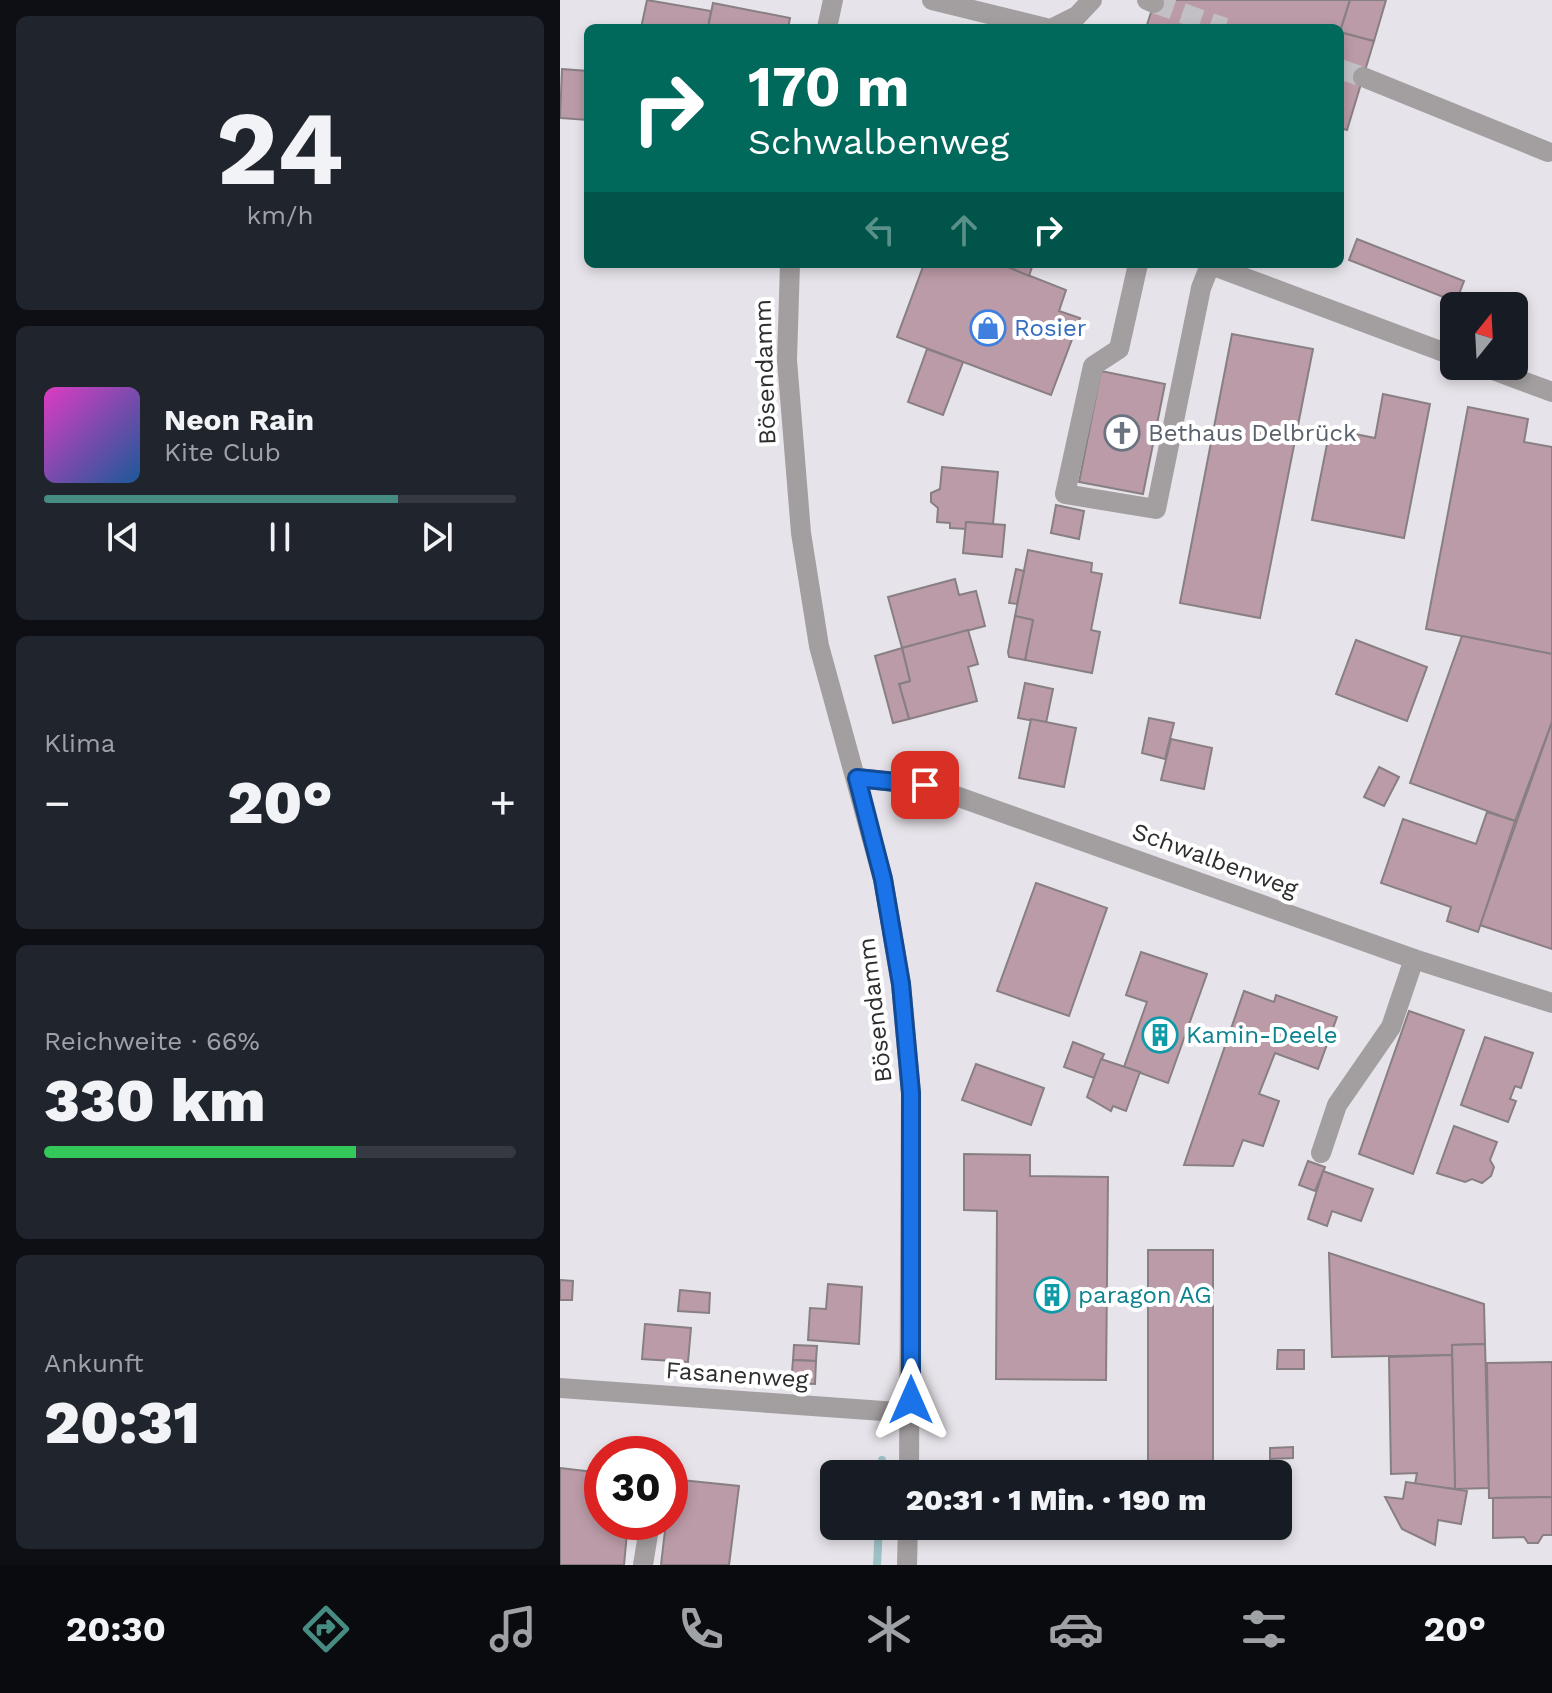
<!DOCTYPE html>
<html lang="de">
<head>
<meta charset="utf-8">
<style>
  :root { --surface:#171b24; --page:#20242c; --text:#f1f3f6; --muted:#9ea1a6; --line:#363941; --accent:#468c83 }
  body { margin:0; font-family:"Work Sans",sans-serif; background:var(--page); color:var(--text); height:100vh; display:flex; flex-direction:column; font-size:30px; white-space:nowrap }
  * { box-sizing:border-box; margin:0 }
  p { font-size:26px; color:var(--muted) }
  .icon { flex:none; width:44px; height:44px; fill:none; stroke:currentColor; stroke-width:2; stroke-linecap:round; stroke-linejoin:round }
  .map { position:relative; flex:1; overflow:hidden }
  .panel { display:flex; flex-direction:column; gap:16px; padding:16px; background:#0d0f14; width:560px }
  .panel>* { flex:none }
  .guide { position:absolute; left:24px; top:24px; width:760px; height:244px; border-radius:12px; box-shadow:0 4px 12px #0003; background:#00695c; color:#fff; overflow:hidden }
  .needle { width:52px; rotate:18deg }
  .buttons { position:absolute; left:880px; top:292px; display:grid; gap:16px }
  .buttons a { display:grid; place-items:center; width:88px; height:88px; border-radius:12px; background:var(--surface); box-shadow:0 4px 12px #0003; font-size:40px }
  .speed { position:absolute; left:24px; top:1436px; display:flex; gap:16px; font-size:40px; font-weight:700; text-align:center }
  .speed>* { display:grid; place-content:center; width:104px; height:104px; border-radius:50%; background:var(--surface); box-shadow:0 4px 12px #0003; line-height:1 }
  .speed .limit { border:12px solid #d22; background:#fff; color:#111 }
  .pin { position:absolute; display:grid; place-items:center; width:68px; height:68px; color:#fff; margin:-34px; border-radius:16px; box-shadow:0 4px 12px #0006 }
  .me { position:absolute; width:88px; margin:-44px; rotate:0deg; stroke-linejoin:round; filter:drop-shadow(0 0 6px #0008) }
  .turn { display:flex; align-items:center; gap:28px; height:168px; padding:0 32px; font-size:36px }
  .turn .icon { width:104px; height:104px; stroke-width:2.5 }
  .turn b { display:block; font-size:56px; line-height:68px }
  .lanes { display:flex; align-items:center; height:76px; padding:0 32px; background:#0003; justify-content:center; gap:40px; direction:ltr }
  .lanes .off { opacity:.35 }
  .big { font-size:60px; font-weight:800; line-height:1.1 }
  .panel .widget { flex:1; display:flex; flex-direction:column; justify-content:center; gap:12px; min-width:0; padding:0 28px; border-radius:12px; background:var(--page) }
  .panel .dial { align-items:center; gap:0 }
  .dial b { font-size:104px; line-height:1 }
  .song { display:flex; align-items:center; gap:24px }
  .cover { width:96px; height:96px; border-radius:12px; background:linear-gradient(135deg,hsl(310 70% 55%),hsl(210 70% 35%)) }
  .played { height:8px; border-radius:4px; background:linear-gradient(90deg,var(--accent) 75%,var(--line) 75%) }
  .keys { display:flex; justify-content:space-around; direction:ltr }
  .heat { display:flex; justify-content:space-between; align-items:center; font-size:44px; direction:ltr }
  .charge { height:12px; border-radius:6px; background:linear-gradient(90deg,#34c759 66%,var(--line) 0) }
  .trip { position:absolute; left:260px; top:1460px; width:472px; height:80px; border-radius:12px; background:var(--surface); box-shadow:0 4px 12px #0003; font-weight:800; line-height:80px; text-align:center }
  .menu { display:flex; height:128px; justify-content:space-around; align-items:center; background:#090b0e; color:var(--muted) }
  .menu .icon { width:56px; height:56px }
  .menu .current { color:var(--accent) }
  .menu b { font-size:36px; color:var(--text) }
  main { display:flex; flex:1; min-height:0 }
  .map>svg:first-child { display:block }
</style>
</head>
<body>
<main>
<section class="panel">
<div class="widget dial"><b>24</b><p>km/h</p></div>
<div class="widget">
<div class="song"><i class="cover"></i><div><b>Neon Rain</b><p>Kite Club</p></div></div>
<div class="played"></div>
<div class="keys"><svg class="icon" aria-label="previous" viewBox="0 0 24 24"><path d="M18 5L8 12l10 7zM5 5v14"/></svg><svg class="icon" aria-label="pause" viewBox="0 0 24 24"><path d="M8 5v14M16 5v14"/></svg><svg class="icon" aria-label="next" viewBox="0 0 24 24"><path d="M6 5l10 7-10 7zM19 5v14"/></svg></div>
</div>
<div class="widget"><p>Klima</p>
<div class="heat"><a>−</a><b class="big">20°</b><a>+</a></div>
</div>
<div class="widget"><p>Reichweite · 66%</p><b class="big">330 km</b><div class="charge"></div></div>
<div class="widget"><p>Ankunft</p><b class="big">20:31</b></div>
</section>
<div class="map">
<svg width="992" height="1565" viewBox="0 0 992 1565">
  <rect width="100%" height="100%" fill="#e7e3ea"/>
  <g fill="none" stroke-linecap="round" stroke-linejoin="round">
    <g stroke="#9cc2c6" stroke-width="8">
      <polyline points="321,1474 322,1460"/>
      <polyline points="317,1565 319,1526"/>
    </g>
  </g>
  <g fill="#bb9ba7" stroke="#887f82" stroke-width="2">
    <polygon points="87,0 151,11 148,28 81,28"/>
    <polygon points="595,0 790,0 780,32 814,41 787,130 780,128 780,28 586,28"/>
    <polygon points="790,0 826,0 814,41 780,32"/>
    <polygon points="153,3 230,18 228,28 148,28"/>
    <polygon points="2,69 28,71 28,120 0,118"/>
    <polygon points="797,239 904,281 896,302 789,260"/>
    <polygon points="364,264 440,264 506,290 499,311 520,318 491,395 337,337"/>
    <polygon points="442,264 473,264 469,276"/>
    <polygon points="672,334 753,349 700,618 620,603"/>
    <polygon points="367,349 403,362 383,415 348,402"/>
    <polygon points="541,371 605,384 583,494 519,482"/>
    <polygon points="823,394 870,404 844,538 752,520 770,429 815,438"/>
    <polygon points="908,407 968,419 964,442 992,447 992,654 866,629"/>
    <polygon points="382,467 438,472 433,524 406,522 406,529 390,528 390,523 377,522 378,508 371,502 371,493 380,489"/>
    <polygon points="496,505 524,511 519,539 491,533"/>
    <polygon points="406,522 445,525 442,557 403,553"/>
    <polygon points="468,550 532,563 531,572 542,574 531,630 540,632 532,673 465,660 473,620 455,616"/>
    <polygon points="456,569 464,571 457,604 449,603"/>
    <polygon points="395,579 399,595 416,591 425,626 342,648 328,597"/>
    <polygon points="455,616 473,620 465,660 449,657 448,652"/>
    <polygon points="408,630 418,664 408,667 417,701 349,719 339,684 350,681 342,648"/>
    <polygon points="902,636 992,654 992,722 955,821 850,783"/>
    <polygon points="796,640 867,667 847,721 776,694"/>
    <polygon points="342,648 350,681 339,684 349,719 333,723 315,656"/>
    <polygon points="465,683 493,689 486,723 458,718"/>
    <polygon points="589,718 614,723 605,759 582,753"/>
    <polygon points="471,719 516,728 504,787 459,778"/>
    <polygon points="992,722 992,949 920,925"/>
    <polygon points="611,739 652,748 644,789 601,780"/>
    <polygon points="819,767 839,777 824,806 804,797"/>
    <polygon points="927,812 955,821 918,932 887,921 891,907 821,883 843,819 916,844"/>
    <polygon points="476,883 547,908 509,1016 437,991"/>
    <polygon points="581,952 647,974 608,1083 564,1067 587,1002 566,995"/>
    <polygon points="684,991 714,1002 716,995 777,1017 758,1069 715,1053 699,1094 719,1101 703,1146 683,1140 673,1166 624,1165"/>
    <polygon points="849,1011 904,1030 853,1174 799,1154"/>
    <polygon points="925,1037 973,1053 961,1088 955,1086 950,1099 956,1101 948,1122 901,1105"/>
    <polygon points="513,1042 544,1054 534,1078 504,1067"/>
    <polygon points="541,1059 580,1072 566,1111 553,1106 551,1111 527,1097"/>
    <polygon points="416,1064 484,1088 471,1125 402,1100"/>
    <polygon points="894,1126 937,1142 930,1160 934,1167 931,1176 922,1183 912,1179 905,1182 877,1173"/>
    <polygon points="404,1154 470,1155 470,1176 548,1177 546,1380 436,1379 437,1211 404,1210"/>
    <polygon points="748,1161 765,1167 755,1191 739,1185"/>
    <polygon points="763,1171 813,1189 801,1221 772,1211 767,1226 748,1219"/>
    <rect x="588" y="1250" width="65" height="224"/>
    <polygon points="769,1253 924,1304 925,1344 892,1345 892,1355 772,1357"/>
    <polygon points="0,1280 13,1281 12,1300 0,1300"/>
    <polygon points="268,1284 302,1287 299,1344 248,1340 250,1308 266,1309"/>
    <polygon points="120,1290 150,1293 149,1313 118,1311"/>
    <polygon points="85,1324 131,1328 128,1362 82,1359"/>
    <polygon points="925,1344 929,1488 895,1489 892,1345"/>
    <polygon points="234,1345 257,1346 256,1361 233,1360"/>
    <polygon points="718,1350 744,1350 744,1369 717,1369"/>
    <polygon points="892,1355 892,1356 895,1489 855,1484 857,1473 831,1474 829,1357"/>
    <polygon points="233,1360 256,1361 255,1384 231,1383"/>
    <polygon points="992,1362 992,1497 929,1498 927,1363"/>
    <polygon points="733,1447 733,1458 710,1459 710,1448"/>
    <polygon points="0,1468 42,1473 42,1522 68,1522 64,1565 0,1565"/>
    <polygon points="111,1479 179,1486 169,1565 101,1565 106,1522 110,1522"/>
    <polygon points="846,1482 907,1491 901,1524 878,1520 875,1545 842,1529 825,1497 843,1499"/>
    <polygon points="992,1497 992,1535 983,1535 978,1543 968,1543 964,1537 933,1538 933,1498"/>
  </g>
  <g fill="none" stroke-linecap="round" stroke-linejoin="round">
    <g stroke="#c2bfc5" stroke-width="20" stroke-dasharray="20 10" stroke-linecap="butt">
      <polyline points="594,3 665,28"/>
      <polyline points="780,69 803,77"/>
    </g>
    <g stroke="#a39e9f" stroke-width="20">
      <polyline points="372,0 486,28"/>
      <polyline points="587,0 594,3"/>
      <polyline points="267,28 273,0"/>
      <polyline points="493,28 517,16 532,0"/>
      <polyline points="803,77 988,152"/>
      <polyline points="230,264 227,360 241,533 259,646 323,879 341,984 351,1093 349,1474"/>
      <polyline points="578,264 559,349 533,366 505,494 596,509 641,288 650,265"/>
      <polyline points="648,264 894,356"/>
      <polyline points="922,366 992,392"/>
      <polyline points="297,778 365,785 854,959 992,1003"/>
      <polyline points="761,1153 777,1105 831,1027 854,959"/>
      <polyline points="0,1388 351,1413"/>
      <polyline points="83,1565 90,1522"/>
      <polyline points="347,1565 348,1526"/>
    </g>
  </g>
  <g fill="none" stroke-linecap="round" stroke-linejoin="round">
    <defs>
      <polyline id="route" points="351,1400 351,1093 341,984 323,879 297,778 365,785"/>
    </defs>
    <use href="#route" stroke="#114b97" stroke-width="20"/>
    <use href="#route" stroke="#1a73e8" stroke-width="14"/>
  </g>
  <defs>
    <symbol id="shop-ring" viewBox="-11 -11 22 22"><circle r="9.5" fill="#fff" stroke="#3f7fe0" stroke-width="1.5"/><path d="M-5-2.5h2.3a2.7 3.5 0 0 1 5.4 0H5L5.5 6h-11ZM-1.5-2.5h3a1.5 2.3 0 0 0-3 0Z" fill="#3f7fe0"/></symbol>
    <symbol id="church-ring" viewBox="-11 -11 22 22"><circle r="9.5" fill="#fff" stroke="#6b7280" stroke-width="1.5"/><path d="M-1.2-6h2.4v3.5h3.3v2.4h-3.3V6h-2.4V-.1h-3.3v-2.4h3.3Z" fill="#6b7280"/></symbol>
    <symbol id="building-ring" viewBox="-11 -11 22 22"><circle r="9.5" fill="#fff" stroke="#0f9aa8" stroke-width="1.5"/><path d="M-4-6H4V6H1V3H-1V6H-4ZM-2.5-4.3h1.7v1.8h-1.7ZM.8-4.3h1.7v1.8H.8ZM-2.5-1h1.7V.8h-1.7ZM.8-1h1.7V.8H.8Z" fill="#0f9aa8"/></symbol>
  </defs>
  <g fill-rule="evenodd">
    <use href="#shop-ring" x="408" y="308" width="40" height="40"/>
    <use href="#church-ring" x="542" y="413" width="40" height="40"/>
    <use href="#building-ring" x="580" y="1015" width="40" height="40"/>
    <use href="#building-ring" x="472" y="1275" width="40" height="40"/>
  </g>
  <g text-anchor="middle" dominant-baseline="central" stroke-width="8" stroke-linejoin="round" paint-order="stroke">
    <g font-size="24" fill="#366cbe" stroke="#fff" text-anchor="start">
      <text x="454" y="328">Rosier</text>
    </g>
    <g font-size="24" fill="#2e2d2f" stroke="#fff">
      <text transform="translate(205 372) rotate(-92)">Bösendamm</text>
      <text transform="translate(655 860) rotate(20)">Schwalbenweg</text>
      <text transform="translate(315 1010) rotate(-97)">Bösendamm</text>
      <text transform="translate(177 1375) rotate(4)">Fasanenweg</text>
    </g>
    <g font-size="24" fill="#5b616d" stroke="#fff" text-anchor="start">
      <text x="588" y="433">Bethaus Delbrück</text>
    </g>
    <g font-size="24" fill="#0d838f" stroke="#fff" text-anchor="start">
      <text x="626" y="1035">Kamin-Deele</text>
      <text x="518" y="1295">paragon AG</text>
    </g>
  </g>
</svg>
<div class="buttons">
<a><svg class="needle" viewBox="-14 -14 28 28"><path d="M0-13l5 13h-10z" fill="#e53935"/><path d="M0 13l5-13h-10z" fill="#9ea1a6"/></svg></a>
</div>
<div class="speed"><div class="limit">30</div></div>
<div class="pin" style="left:365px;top:785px;background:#d93025"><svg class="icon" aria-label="arrive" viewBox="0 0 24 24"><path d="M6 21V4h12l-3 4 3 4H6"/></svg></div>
<svg class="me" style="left:351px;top:1400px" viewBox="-20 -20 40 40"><path d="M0-17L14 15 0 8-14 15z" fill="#1a73e8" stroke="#fff" stroke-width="4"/></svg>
<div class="trip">20:31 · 1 Min. · 190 m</div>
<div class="guide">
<div class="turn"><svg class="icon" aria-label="right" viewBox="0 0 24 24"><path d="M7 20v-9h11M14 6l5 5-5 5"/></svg><div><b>170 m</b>Schwalbenweg</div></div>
<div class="lanes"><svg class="icon off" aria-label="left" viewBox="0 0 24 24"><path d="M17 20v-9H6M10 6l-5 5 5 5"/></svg><svg class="icon off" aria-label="ahead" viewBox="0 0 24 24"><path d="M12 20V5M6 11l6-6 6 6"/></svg><svg class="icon" aria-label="right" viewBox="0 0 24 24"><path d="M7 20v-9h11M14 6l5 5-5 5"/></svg></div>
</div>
</div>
</main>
<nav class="menu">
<b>20:30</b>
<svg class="icon current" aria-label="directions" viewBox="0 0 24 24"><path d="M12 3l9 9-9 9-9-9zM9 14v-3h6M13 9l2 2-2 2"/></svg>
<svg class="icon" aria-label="music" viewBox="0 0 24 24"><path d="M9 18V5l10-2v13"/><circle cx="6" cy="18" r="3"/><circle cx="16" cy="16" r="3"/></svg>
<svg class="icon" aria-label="phone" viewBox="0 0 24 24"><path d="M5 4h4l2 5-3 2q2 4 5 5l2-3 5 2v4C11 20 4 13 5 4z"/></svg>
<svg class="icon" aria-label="climate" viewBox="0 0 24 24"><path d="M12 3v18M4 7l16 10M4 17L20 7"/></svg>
<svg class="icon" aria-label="car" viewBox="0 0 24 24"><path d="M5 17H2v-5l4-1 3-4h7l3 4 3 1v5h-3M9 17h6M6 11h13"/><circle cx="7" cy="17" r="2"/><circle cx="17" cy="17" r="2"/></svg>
<svg class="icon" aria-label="filters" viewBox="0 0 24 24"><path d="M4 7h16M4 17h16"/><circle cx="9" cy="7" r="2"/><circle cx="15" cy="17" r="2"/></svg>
<b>20°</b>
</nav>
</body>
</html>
